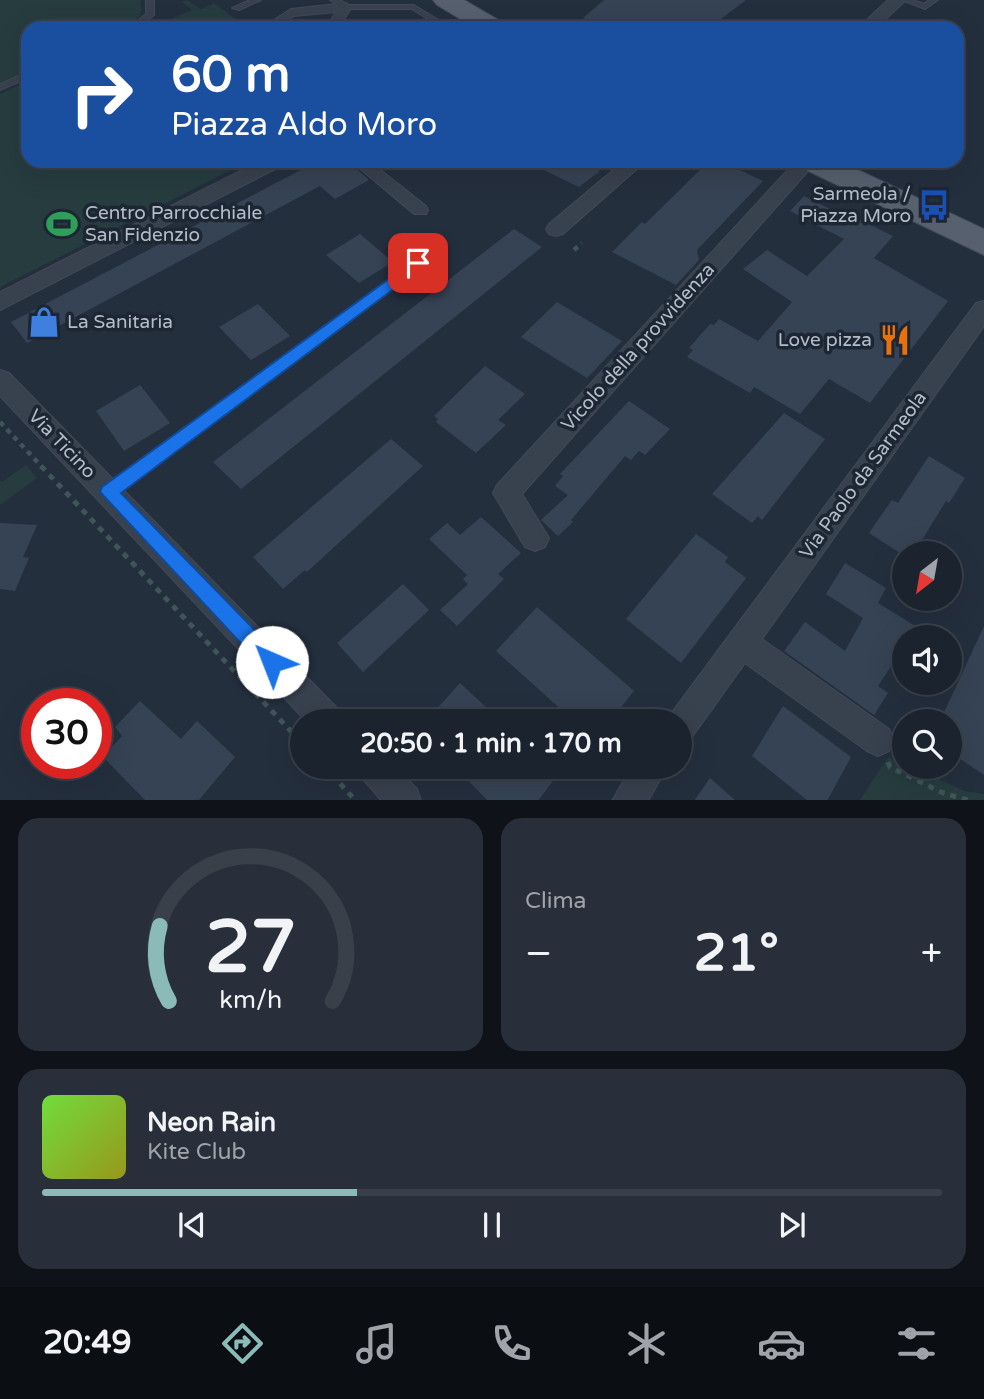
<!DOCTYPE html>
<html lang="it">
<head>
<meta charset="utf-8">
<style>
  :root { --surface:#1b232e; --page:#282f3a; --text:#f1f3f6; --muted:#a0a4aa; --line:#39404a; --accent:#8bbbb9 }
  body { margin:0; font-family:"Varela Round",sans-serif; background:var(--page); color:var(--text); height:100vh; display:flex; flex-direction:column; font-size:26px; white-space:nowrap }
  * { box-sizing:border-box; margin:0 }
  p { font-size:23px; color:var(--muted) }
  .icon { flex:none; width:38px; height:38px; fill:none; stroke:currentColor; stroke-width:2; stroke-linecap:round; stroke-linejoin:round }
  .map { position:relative; height:800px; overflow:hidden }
  .details { display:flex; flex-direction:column; gap:18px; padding:18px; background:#0f1319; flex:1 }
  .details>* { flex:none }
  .banner { position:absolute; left:21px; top:21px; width:943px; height:147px; border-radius:21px; box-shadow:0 7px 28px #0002,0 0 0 2px var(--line); background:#1a4fa0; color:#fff; overflow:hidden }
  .needle { width:46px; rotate:211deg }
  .fabs { position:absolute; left:892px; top:541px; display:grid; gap:14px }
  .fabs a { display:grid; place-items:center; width:70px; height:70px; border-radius:50%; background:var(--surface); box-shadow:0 7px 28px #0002,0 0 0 2px var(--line); font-size:35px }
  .speed { position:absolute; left:21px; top:688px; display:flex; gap:14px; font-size:35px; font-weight:700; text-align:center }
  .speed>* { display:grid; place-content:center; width:91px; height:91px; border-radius:50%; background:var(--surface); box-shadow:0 7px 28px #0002,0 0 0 2px var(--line); line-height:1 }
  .speed .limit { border:10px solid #d22; background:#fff; color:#111 }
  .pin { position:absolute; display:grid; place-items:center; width:60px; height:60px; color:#fff; margin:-30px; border-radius:14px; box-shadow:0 4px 10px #0006 }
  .me { position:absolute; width:77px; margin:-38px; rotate:316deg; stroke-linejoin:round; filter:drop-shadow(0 0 5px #0008) }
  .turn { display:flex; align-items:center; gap:24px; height:147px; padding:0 35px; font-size:32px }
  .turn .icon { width:91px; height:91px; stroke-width:2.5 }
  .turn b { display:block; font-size:49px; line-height:60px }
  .big { font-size:52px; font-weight:700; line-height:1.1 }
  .details .card { flex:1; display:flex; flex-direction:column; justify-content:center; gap:10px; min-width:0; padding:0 24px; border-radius:21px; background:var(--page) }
  .details .dial { align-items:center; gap:0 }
  .dial svg { height:182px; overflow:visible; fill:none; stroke:var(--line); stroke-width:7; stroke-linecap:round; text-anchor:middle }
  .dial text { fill:var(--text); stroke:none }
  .song { display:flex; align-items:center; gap:21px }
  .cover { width:84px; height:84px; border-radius:10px; background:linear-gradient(135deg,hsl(100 70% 55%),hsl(60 70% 35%)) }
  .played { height:7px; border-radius:4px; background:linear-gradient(90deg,var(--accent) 35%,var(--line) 35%) }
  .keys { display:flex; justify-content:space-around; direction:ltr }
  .heat { display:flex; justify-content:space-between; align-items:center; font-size:38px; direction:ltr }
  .details .tiles { flex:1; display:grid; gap:18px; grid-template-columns:1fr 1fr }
  .card:last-child { grid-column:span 2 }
  .trip { position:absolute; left:290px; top:709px; width:402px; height:70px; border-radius:35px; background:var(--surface); box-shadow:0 7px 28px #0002,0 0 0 2px var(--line); font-weight:700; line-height:70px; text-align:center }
  .tab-bar { display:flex; height:112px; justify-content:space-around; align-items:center; background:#0b0e12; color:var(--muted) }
  .tab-bar .icon { width:49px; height:49px }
  .tab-bar .active { color:var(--accent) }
  .tab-bar b { font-size:32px; color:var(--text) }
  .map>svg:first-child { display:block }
</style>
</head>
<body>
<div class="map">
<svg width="984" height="801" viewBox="0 0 984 801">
  <rect width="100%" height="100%" fill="#242f3e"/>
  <g fill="#263c3f">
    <polygon points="0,0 140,0 142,10 139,17 122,28 28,28 28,71 0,83"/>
    <polygon points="187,0 201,9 214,3 248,28 149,28 192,10 182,2"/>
    <polygon points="28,81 28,161 249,161 0,287 0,94"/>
    <polygon points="26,465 37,478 0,505 0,480 2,482"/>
    <polygon points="888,757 965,791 984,794 984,800 860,800"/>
  </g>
  <g fill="#364354">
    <polygon points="604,0 746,0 709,28 611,28 583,18"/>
    <polygon points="318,161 348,161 369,180 335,199 320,186 27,343 11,322"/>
    <polygon points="525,161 578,161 600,171 579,187"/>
    <polygon points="709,161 721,161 763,181 697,250 699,260 676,285 612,252 642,222 645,224"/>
    <polygon points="804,196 858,223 861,220 893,236 874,258 948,301 870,403 829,379 800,414 754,387 750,393 687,357 693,350 689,348 710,324 714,325 719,319 758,341 792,302 743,269 767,250 807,276 844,239 790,211"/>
    <polygon points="514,229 542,247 241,489 213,462"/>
    <polygon points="360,234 393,262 359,283 326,255"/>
    <polygon points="557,302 622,341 587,378 521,337"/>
    <polygon points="258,304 290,336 251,360 219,327"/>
    <polygon points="485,366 525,394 498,420 506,425 476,453 436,422 438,419 434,416"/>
    <polygon points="140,385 170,423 124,451 96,411"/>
    <polygon points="629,401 670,429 645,455 639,451 631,460 625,456 571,520 573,522 558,536 541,520 568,495 555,486 563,476 560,474"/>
    <polygon points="784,413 825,439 762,520 758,516 752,523 712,494"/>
    <polygon points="391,439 423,466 307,572 305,570 283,589 253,557"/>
    <polygon points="929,456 965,478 949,503 946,501 914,553 900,553 869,533 892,500 898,503"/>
    <polygon points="481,517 521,553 498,574 504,579 457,626 440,610 468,584 463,579 467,575 429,539 447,523 460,535"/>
    <polygon points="0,523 37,525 23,557 29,558 15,591 0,589"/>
    <polygon points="696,534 728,557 725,562 746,578 681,663 626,619"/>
    <polygon points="845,563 886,588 878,603 917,627 910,637 905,637 905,645 878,686 888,693 874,715 784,651 805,622 845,651 863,618 826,594"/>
    <polygon points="403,584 429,610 363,672 337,643"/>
    <polygon points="537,607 634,691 610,721 574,721 496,651"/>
    <polygon points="984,626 984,775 950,752 950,721 940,721"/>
    <polygon points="460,683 501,721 426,721"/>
    <polygon points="140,701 181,739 197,721 235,757 198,801 146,801 103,757 122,736 115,727"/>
    <polygon points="783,706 851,757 827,801 808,801 752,756"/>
    <polygon points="454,766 564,766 538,801 488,801"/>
    <polygon points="710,778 736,801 694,801"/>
  </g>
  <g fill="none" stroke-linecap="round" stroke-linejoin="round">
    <defs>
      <g id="service">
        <polygon points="146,0 154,0 154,15 137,28 128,28 146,14"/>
        <polygon points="250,0 261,0 239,10 232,8"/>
        <polygon points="330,0 340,0 348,5 414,5 445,24 444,28 436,28 437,25 412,9 346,9"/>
        <polygon points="902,0 913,0 924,4 929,0 938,0 925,9"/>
        <polygon points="28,72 28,78 0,90 0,84"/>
        <polygon points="418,259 423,263 422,266 113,496 108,498 103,496 101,492 103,488"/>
      </g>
      <g id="pedestrian">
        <polygon points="346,3 352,7 338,28 326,28 336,12 294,16 287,21 287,28 275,28 274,20 291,9"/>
        <polygon points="351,161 369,161 426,206 428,210 426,214 414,214"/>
      </g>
      <g id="minor">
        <polygon points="888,0 906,0 876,28 858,28"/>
        <polygon points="260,161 286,161 283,165 0,310 0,292"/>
        <polygon points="624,161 646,161 563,234 556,236 549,234 546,229 549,224"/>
        <polygon points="796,161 817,161 522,494 549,538 545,547 535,551 525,547 493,493 497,485"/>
        <polygon points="984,301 984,326 762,639 889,729 894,740 889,751 878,756 867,751 745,663 692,737 681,742 681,721 667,721 670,715 976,303"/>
        <polygon points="0,370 9,373 339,710 344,721 306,721 0,396"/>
        <polygon points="356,766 395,766 417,789 421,801 382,801 361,777"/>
        <polygon points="632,766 668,766 648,801 612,801"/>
      </g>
      <g id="primary">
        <polygon points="433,0 464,0 502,22 506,28 475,28 437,5"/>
        <polygon points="798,161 839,161 984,229 984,255 802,168"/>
      </g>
    </defs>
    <use href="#service" stroke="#414a57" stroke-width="2"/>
    <use href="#pedestrian" stroke="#414a57" stroke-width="2"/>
    <use href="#minor" stroke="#414a57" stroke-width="2"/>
    <use href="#primary" stroke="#414a57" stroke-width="2"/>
    <g stroke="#3f5557" stroke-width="4.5" stroke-dasharray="5 5" stroke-linecap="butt">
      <polyline points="574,250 582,243"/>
      <polyline points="0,422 43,468"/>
    </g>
    <g stroke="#3f5557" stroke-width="5" stroke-dasharray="6 6" stroke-linecap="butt">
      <polyline points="41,466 303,744"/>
      <polyline points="888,762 890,767 943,793 971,801"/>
      <polyline points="324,766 356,801"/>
    </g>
    <use href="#service" fill="#38414e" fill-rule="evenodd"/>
    <use href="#pedestrian" fill="#38414e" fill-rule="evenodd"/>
    <use href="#minor" fill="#38414e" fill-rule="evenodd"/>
    <use href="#primary" fill="#56606e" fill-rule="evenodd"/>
  </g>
  <polygon fill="#1a73e8" stroke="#114b97" stroke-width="2" points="418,258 423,260 423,267 121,493 279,655 281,662 279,669 272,672 265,669 100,492 102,487"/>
  <defs>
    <symbol id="bus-bare" viewBox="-9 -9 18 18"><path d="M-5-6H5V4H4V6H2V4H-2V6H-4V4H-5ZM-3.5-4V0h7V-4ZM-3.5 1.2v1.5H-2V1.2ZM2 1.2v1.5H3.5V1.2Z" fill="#1a4fb4" stroke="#1d2633" stroke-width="2.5" paint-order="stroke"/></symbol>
    <symbol id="stadium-bare" viewBox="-9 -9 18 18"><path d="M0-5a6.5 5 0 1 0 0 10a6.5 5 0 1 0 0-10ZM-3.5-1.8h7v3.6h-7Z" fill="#2e9e5b" stroke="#1d2633" stroke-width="2.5" paint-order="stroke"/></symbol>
    <symbol id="shop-bare" viewBox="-9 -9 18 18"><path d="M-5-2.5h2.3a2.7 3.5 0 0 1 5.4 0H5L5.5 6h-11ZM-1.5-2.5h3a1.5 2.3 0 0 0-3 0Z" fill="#3f7fe0" stroke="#1d2633" stroke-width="2.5" paint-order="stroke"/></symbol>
    <symbol id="restaurant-bare" viewBox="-9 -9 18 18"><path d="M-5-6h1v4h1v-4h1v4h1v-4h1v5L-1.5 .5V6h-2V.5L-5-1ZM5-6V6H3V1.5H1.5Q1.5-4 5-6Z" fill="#e8710a" stroke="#1d2633" stroke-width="2.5" paint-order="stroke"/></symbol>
  </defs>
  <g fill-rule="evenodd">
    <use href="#bus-bare" x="912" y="183" width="44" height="44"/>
    <use href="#stadium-bare" x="40" y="202" width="44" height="44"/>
    <use href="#shop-bare" x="22" y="300" width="44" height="44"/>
    <use href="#restaurant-bare" x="873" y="318" width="44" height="44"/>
  </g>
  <g text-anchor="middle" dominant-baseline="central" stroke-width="7" stroke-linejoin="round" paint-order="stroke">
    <g font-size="19" fill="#b4bcc9" stroke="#1d2633" text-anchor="end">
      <text x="911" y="194">Sarmeola /<tspan x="911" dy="22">Piazza Moro</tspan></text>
      <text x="85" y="213" text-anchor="start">Centro Parrocchiale<tspan x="85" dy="22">San Fidenzio</tspan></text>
      <text x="67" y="322" text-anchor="start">La Sanitaria</text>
      <text x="872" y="340">Love pizza</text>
    </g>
    <g font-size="19" fill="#b4bcc9" stroke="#1d2633">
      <text transform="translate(638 347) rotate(-48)">Vicolo della provvidenza</text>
      <text transform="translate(62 444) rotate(46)">Via Ticino</text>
      <text transform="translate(863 475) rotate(-54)">Via Paolo da Sarmeola</text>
    </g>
  </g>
</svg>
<div class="fabs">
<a><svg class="needle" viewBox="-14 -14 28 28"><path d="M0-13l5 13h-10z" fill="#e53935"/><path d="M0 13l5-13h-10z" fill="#a0a4aa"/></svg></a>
<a><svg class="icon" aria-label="sound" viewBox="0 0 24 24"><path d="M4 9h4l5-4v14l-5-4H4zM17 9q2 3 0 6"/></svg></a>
<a><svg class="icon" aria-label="search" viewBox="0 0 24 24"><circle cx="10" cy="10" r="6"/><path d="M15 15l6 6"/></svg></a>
</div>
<div class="speed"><div class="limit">30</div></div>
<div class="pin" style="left:418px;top:263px;background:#d93025"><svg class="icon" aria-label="arrive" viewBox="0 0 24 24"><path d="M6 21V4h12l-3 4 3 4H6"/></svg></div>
<svg class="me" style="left:272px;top:662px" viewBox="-20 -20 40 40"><circle r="19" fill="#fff"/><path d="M0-13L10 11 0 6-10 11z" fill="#1a73e8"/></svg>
<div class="trip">20:50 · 1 min · 170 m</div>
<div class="banner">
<div class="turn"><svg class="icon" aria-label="right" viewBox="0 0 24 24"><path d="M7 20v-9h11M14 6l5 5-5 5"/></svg><div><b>60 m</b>Piazza Aldo Moro</div></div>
</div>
</div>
<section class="details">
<div class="tiles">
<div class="card dial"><svg viewBox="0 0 100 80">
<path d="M14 69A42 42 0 1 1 86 69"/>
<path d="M14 69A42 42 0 0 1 10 36" stroke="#8bbbb9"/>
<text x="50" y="56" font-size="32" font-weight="700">27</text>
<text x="50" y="72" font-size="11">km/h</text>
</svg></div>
<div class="card"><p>Clima</p>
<div class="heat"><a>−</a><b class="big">21°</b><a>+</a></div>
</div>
<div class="card">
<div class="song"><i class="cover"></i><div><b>Neon Rain</b><p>Kite Club</p></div></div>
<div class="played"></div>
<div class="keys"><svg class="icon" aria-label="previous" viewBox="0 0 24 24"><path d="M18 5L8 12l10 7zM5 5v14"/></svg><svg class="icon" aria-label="pause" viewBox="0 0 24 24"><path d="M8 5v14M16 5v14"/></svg><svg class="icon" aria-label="next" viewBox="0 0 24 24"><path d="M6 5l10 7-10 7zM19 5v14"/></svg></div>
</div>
</div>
</section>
<nav class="tab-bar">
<b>20:49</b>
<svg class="icon active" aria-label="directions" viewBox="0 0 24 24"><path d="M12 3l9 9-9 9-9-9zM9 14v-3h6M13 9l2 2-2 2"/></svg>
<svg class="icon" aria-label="music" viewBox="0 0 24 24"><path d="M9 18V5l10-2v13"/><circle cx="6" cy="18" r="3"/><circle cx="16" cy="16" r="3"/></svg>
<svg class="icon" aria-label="phone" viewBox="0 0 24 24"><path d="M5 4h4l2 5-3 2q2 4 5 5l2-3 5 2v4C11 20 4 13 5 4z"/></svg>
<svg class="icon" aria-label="climate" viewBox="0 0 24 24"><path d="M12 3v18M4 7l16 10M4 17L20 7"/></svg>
<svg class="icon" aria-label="car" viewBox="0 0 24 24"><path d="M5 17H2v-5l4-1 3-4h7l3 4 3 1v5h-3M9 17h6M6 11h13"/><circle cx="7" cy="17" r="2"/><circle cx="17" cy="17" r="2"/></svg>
<svg class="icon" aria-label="filters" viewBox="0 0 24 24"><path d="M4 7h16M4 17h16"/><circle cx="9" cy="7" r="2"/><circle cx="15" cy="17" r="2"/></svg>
</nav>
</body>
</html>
